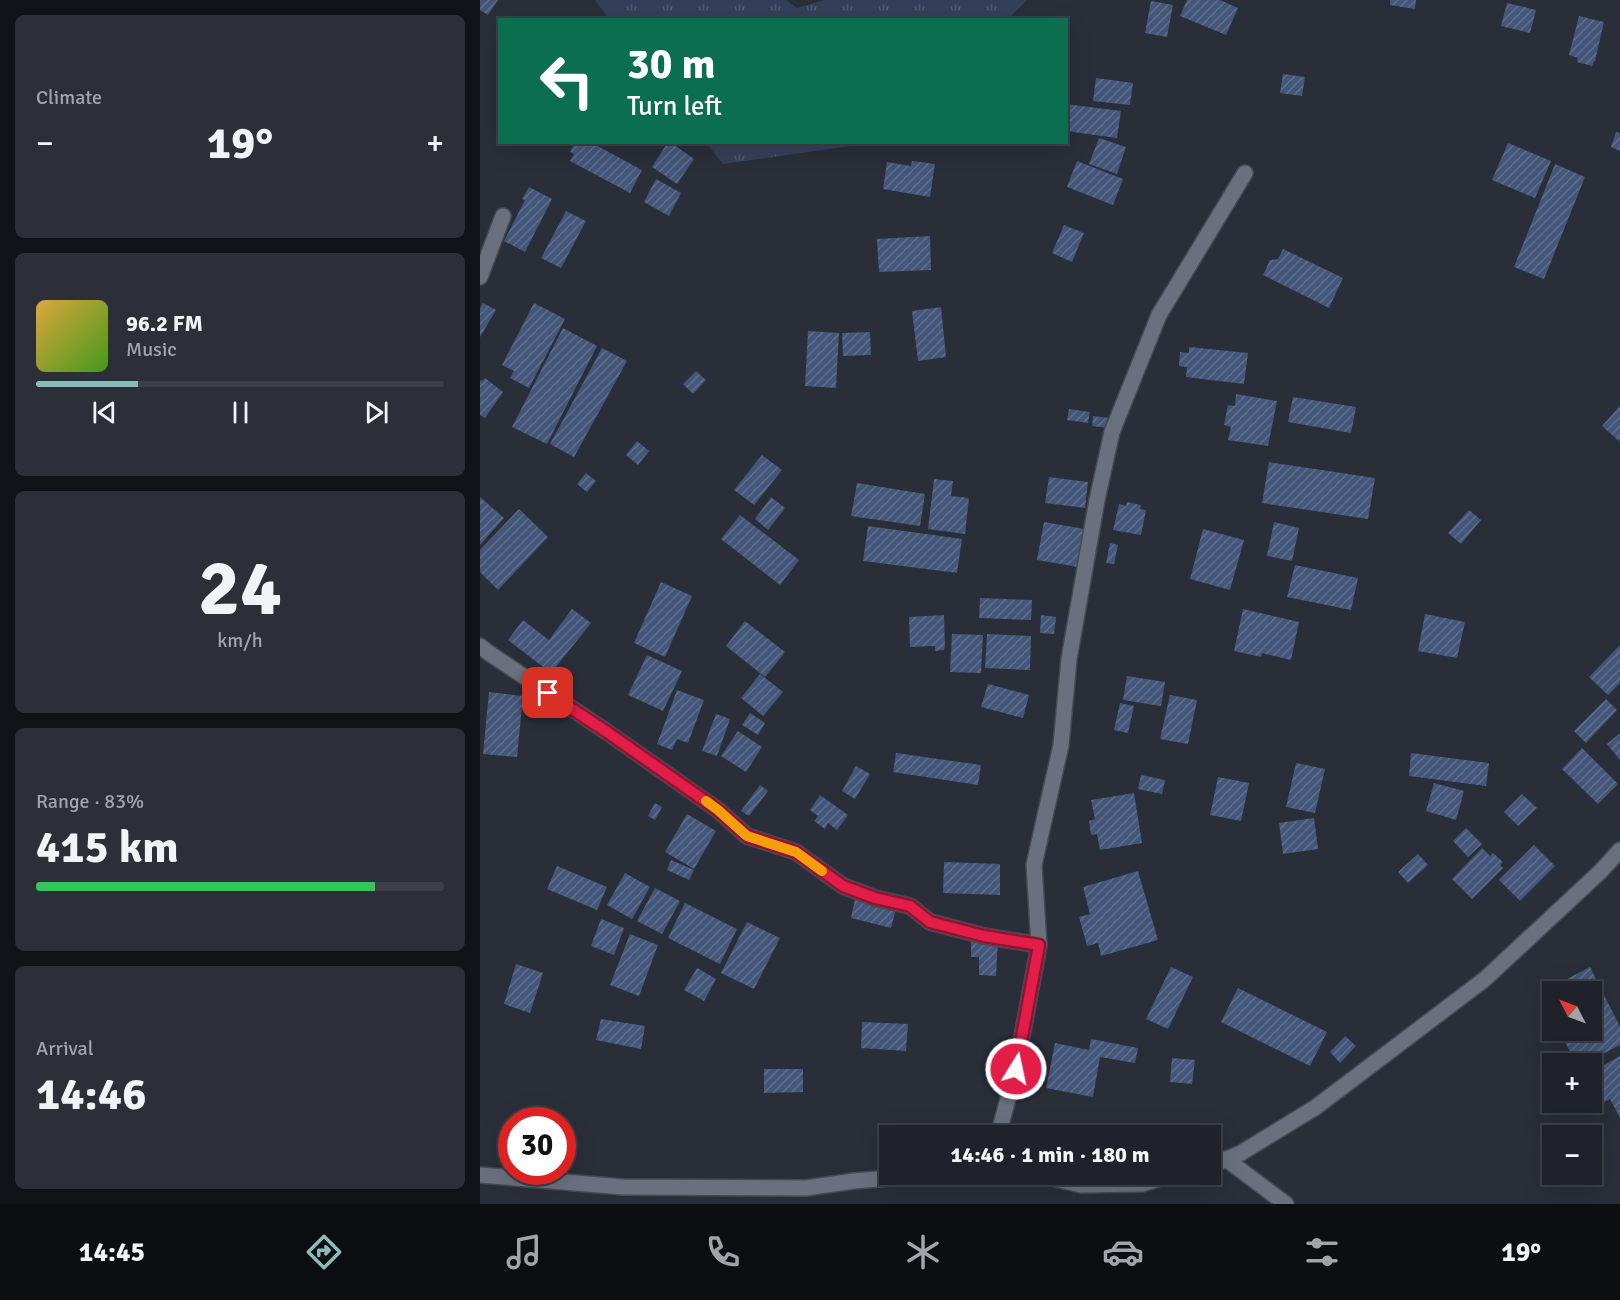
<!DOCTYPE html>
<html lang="en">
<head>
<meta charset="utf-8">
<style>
  :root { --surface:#1f222b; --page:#2c2f37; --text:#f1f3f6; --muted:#a1a4a9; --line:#3c3f47; --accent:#8bbbb9 }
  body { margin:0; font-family:Signika,sans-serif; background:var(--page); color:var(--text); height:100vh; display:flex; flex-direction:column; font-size:22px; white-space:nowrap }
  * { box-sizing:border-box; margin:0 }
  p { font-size:20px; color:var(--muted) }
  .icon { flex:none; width:33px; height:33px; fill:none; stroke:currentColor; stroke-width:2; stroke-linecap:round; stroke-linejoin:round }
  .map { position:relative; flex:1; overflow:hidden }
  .side { display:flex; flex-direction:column; gap:15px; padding:15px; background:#111318; width:480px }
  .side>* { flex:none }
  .top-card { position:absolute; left:18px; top:18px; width:570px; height:126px; border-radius:0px; box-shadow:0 6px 24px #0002,0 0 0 2px var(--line); background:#0b6e4f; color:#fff; overflow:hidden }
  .needle { width:39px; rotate:312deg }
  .buttons { position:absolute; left:1062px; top:981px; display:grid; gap:12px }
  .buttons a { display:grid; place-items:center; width:60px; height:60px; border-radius:0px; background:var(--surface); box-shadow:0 6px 24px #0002,0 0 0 2px var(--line); font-size:30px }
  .speed { position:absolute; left:18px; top:1107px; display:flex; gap:12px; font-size:30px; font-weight:700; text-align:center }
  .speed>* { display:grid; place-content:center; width:78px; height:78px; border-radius:50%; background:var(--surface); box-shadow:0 6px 24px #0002,0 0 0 2px var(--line); line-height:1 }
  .speed .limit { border:9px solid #d22; background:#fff; color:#111 }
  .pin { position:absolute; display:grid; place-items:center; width:51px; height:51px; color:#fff; margin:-26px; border-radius:12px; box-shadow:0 3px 9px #0006 }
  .me { position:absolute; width:66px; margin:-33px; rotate:10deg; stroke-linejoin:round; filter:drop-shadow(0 0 4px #0008) }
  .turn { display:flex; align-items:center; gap:21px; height:126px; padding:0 30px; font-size:27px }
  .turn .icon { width:78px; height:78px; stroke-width:2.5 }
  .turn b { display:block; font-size:42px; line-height:51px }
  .big { font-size:45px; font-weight:700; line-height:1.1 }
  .side .widget { flex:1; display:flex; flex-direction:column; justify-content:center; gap:9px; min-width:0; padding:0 21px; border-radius:9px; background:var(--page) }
  .side .dial { align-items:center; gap:0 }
  .dial b { font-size:78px; line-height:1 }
  .song { display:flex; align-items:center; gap:18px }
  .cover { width:72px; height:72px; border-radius:9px; background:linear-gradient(135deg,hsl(40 70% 55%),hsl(100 70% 35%)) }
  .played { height:6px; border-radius:3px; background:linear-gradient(90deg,var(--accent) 25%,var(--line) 25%) }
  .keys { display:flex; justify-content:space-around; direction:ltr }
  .heat { display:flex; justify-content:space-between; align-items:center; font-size:33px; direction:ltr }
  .charge { height:9px; border-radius:4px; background:linear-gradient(90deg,#34c759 83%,var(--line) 0) }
  .trip { position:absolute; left:399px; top:1125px; width:342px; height:60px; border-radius:0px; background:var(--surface); box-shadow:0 6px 24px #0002,0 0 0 2px var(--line); font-weight:700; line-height:60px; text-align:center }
  .tab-bar { display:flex; height:96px; justify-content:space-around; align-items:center; background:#0c0e11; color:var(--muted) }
  .tab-bar .icon { width:42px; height:42px }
  .tab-bar .on { color:var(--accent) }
  .tab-bar b { font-size:27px; color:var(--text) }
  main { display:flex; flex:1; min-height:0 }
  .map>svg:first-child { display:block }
</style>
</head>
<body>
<main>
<section class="side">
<div class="widget"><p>Climate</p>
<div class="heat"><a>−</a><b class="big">19°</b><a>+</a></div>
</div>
<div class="widget">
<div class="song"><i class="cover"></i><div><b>96.2 FM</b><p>Music</p></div></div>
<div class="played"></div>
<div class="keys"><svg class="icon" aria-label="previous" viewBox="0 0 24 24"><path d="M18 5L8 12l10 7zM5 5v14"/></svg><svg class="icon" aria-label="pause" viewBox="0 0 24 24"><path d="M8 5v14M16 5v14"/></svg><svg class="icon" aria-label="next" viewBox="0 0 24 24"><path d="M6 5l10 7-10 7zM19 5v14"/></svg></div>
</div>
<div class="widget dial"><b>24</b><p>km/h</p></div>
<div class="widget"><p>Range · 83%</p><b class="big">415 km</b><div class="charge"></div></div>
<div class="widget"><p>Arrival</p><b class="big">14:46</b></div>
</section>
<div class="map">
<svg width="1140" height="1204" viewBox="0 0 1140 1204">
  <defs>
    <pattern id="grass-tufts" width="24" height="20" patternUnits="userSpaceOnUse" patternTransform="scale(1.5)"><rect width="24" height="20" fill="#344059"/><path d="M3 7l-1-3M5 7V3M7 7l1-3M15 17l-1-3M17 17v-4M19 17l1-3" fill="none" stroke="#515b71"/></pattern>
    <pattern id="building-hatch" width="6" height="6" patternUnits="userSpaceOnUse" patternTransform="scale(1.5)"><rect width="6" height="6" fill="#44567a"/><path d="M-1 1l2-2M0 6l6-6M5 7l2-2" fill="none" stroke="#5e6e8d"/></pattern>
  </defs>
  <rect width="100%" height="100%" fill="#292e39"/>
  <g fill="url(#grass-tufts)">
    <polygon points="115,0 306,0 317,8 344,0 547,0 527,20 130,20"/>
    <polygon points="226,143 392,143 243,164"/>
  </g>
  <g fill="url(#building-hatch)">
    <polygon points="0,0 18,0 8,15 0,10"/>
    <polygon points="707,0 740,0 758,8 746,35 700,16"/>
    <polygon points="910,0 936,0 935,9 910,5"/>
    <polygon points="671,1 693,5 687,37 665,33"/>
    <polygon points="1027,3 1056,10 1050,33 1021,26"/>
    <polygon points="1099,16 1124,22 1115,61 1114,61 1112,66 1097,62 1098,58 1089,55"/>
    <polygon points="803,74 825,77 822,96 800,93"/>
    <polygon points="616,78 653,83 650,105 613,101"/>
    <polygon points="586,104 641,111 637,138 586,131"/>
    <polygon points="1136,132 1140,133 1140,151 1131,147"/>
    <polygon points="619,138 646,147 637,174 609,164"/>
    <polygon points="95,142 110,142 162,170 150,193 90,161 94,154 90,152"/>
    <polygon points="188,142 190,142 214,159 197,184 172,167"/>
    <polygon points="1028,143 1071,161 1055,198 1012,180"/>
    <polygon points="432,161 455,164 450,197 403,189 407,162 431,166"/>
    <polygon points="597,161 643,179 633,205 587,187"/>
    <polygon points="1075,164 1105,177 1064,279 1034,267"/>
    <polygon points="176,179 201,193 189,216 164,202"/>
    <polygon points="49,187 72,199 45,252 24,241 45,200 42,199"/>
    <polygon points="86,211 106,221 81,268 61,258"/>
    <polygon points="584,225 604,233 592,262 572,253"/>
    <polygon points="450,236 451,270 399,272 397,239"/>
    <polygon points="803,249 863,278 849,308 783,275 790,260 798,259"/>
    <polygon points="3,303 16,310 0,337 0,308"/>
    <polygon points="54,303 85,319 49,388 30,378 34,371 22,365"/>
    <polygon points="461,307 466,357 438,361 432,311"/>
    <polygon points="83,328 117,346 67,444 32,427"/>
    <polygon points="328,331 359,333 356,388 325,386"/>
    <polygon points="390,332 391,355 363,356 362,333"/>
    <polygon points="709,347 768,353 764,384 706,377 707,367 699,366 700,352 709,353"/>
    <polygon points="122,348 147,361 94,457 70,444"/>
    <polygon points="216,371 226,380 213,394 203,384"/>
    <polygon points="5,378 23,392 5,418 0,415 0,380 2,381"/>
    <polygon points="756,394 797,401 788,446 748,440 751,427 744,425 748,405 755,406"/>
    <polygon points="813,397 876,407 871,433 808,422"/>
    <polygon points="1140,406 1140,442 1122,426"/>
    <polygon points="589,409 610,412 608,423 587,420"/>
    <polygon points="613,416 629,418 628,428 612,426"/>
    <polygon points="157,441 169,451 158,465 146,455"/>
    <polygon points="282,455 302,470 274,505 254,490"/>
    <polygon points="789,462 895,478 888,519 782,503"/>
    <polygon points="106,473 116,481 107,492 97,484"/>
    <polygon points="569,477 608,482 605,508 565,503"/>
    <polygon points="454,479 473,481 471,496 489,498 485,534 448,529"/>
    <polygon points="377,483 445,494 440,526 371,516"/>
    <polygon points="0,497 24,518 0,545"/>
    <polygon points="291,497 305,508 288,530 275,519"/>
    <polygon points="647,502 661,505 660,509 666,510 661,535 633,530 639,504 646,506"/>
    <polygon points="39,509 68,537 18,590 0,572 0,550"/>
    <polygon points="989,510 1001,520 981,544 968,533"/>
    <polygon points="260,515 319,560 300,585 241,539"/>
    <polygon points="564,522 605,529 598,567 557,560"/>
    <polygon points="794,522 819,528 812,561 787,556"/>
    <polygon points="388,526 482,539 477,573 383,561"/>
    <polygon points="723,529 764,540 750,590 710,579"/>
    <polygon points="630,543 638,545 634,564 626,563"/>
    <polygon points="815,565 878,578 871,610 807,597"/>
    <polygon points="181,582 212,596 185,657 154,643"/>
    <polygon points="500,598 552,600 551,620 499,618"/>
    <polygon points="92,609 111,623 71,673 28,640 43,620 69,640"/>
    <polygon points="763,609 819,622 811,660 782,653 781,657 754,651"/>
    <polygon points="945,614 985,622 977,658 938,651"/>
    <polygon points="464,615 465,646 464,650 455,651 455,646 430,647 429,617"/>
    <polygon points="561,615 576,617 574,634 560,633"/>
    <polygon points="265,621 305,652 285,677 246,646"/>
    <polygon points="472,634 503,635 501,673 470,672"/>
    <polygon points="507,634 551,636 550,670 505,668"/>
    <polygon points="1140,645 1140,683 1128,695 1109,677"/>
    <polygon points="167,655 202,671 183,711 148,695"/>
    <polygon points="280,674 303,692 283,716 261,698"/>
    <polygon points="647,676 685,682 681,706 643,700"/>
    <polygon points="508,684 549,695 543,718 501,707"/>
    <polygon points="197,690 224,700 208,743 197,739 192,750 177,744"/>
    <polygon points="9,692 43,696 37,757 3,754"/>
    <polygon points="690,695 717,700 708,744 680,739"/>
    <polygon points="1126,699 1137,710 1106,743 1094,731"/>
    <polygon points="640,703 654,706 648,733 634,730"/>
    <polygon points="270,713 285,723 278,735 262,725"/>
    <polygon points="236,714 250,719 237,756 222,751"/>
    <polygon points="258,731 282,747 266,772 241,756"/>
    <polygon points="1140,733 1140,760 1127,744"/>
    <polygon points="1102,748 1138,784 1118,804 1082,769"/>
    <polygon points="416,753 501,765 498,785 413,772"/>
    <polygon points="931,753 1009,763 1006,786 929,776"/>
    <polygon points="816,763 845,769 835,813 806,807"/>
    <polygon points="376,766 390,774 375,799 362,791"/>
    <polygon points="661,775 685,780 682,794 658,789"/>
    <polygon points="738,777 769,783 761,821 730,815"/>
    <polygon points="954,783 984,791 976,820 946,811"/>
    <polygon points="280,785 288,791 269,816 261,811"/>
    <polygon points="654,793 662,843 620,850 617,834 611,835 609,821 615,819 611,800"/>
    <polygon points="1042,794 1057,808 1038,826 1024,812"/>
    <polygon points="340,795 368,815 357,830 348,823 345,829 334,821 338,816 330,810"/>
    <polygon points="175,803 182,807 175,820 168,816"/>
    <polygon points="207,814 236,831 214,869 185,852"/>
    <polygon points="834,818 838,849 803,854 799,823"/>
    <polygon points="986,828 1002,844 988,857 973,841"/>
    <polygon points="1054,845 1075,866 1040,901 1019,880"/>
    <polygon points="1002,848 1010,856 1013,853 1023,862 1020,865 1023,868 992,899 972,879"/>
    <polygon points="938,854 948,865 928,883 918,872"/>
    <polygon points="191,860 214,870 209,880 187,870"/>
    <polygon points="464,862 520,864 520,895 463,893"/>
    <polygon points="77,866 127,887 117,910 67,889"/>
    <polygon points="658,871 678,940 621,956 618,943 607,946 599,917 610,914 603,887"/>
    <polygon points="145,873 170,887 152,919 127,905"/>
    <polygon points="175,888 200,901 182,934 157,921"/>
    <polygon points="375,899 416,909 411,928 371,918"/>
    <polygon points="205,903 257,929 240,964 188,938"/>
    <polygon points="121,919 144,928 134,955 111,946"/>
    <polygon points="267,922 300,938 274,989 241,973"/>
    <polygon points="150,934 178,945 159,996 130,985"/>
    <polygon points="491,940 518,940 516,976 499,975 499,957 491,957"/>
    <polygon points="36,964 63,973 50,1013 24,1004"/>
    <polygon points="691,967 713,977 688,1029 666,1019"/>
    <polygon points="1110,967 1140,1027 1140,1045 1103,1064 1096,1064 1079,1030 1112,1030 1112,992 1072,992 1072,1017 1060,993"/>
    <polygon points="217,968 236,979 224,1001 204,990"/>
    <polygon points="758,988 847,1032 830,1066 741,1022"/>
    <polygon points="121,1019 165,1026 161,1049 116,1040"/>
    <polygon points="382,1022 428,1024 426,1051 381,1048"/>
    <polygon points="865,1036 876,1046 860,1063 850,1052"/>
    <polygon points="611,1039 658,1048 655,1063 620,1057 613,1097 566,1088 575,1043 609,1050"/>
    <polygon points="1140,1056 1140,1118 1130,1099 1121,1104 1112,1086 1112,1072"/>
    <polygon points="692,1058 715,1060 712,1084 690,1082"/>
    <polygon points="284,1069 323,1069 323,1092 284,1093"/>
    <polygon points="570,1123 587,1126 586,1136 567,1136"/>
  </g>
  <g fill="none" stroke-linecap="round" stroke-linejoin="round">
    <defs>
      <g id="minor">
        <polyline points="0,277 23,216"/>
        <polyline points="0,646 9,653 127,732 238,810 267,836 316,852 363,886 395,898 430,906 450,922 504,936 559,945"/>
        <polyline points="518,1136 536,1069 559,945 554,865 581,745 589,659 617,500 632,432 679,315 765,173"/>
        <polyline points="746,1159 806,1204"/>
        <polyline points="730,1166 761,1153 836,1107 1005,979 1121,871 1140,850"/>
        <polyline points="556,1174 601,1185 662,1184 694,1174"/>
        <polyline points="0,1175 143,1187 326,1188 374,1181 458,1174"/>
      </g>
    </defs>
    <use href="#minor" stroke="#454952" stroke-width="18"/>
    <use href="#minor" stroke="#6a707d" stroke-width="15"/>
  </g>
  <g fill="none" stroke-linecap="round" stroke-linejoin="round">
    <defs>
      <polyline id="route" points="68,693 127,732 238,810 267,836 316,852 363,886 395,898 430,906 450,922 504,936 559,945 536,1069"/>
    </defs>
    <use href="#route" stroke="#92132f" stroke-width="15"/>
    <use href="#route" stroke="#e11d48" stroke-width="10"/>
    <polyline stroke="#f59e0b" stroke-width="10" points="226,801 238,810 267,836 316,852 342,871"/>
  </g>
</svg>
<div class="buttons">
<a><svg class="needle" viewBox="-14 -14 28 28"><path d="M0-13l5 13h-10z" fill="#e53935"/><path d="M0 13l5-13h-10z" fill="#a1a4a9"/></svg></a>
<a>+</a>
<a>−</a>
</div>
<div class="speed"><div class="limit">30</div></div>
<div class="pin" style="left:68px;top:693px;background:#d93025"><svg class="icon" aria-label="arrive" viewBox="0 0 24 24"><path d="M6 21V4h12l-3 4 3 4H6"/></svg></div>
<svg class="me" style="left:536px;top:1069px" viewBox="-20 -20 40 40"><circle r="17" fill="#e11d48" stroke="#fff" stroke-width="3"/><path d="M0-11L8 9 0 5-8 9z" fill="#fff"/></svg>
<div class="trip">14:46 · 1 min · 180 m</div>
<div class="top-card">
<div class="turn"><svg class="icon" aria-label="left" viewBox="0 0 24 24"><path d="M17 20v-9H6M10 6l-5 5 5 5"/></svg><div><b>30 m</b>Turn left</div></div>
</div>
</div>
</main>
<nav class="tab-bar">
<b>14:45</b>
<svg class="icon on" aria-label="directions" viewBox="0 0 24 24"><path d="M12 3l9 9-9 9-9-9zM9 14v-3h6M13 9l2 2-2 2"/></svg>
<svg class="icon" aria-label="music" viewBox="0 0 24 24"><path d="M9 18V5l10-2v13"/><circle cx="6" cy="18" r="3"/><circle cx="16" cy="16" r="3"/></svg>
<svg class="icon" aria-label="phone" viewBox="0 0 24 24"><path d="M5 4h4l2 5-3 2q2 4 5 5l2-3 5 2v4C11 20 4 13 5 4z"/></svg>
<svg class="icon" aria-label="climate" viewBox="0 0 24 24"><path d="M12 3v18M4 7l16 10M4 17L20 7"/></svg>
<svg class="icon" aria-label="car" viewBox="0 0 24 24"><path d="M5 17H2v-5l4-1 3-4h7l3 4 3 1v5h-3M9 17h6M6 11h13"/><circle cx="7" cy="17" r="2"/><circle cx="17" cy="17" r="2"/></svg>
<svg class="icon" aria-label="filters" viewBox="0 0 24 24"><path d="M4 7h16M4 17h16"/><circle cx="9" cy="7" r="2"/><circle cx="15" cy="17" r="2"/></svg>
<b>19°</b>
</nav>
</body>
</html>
